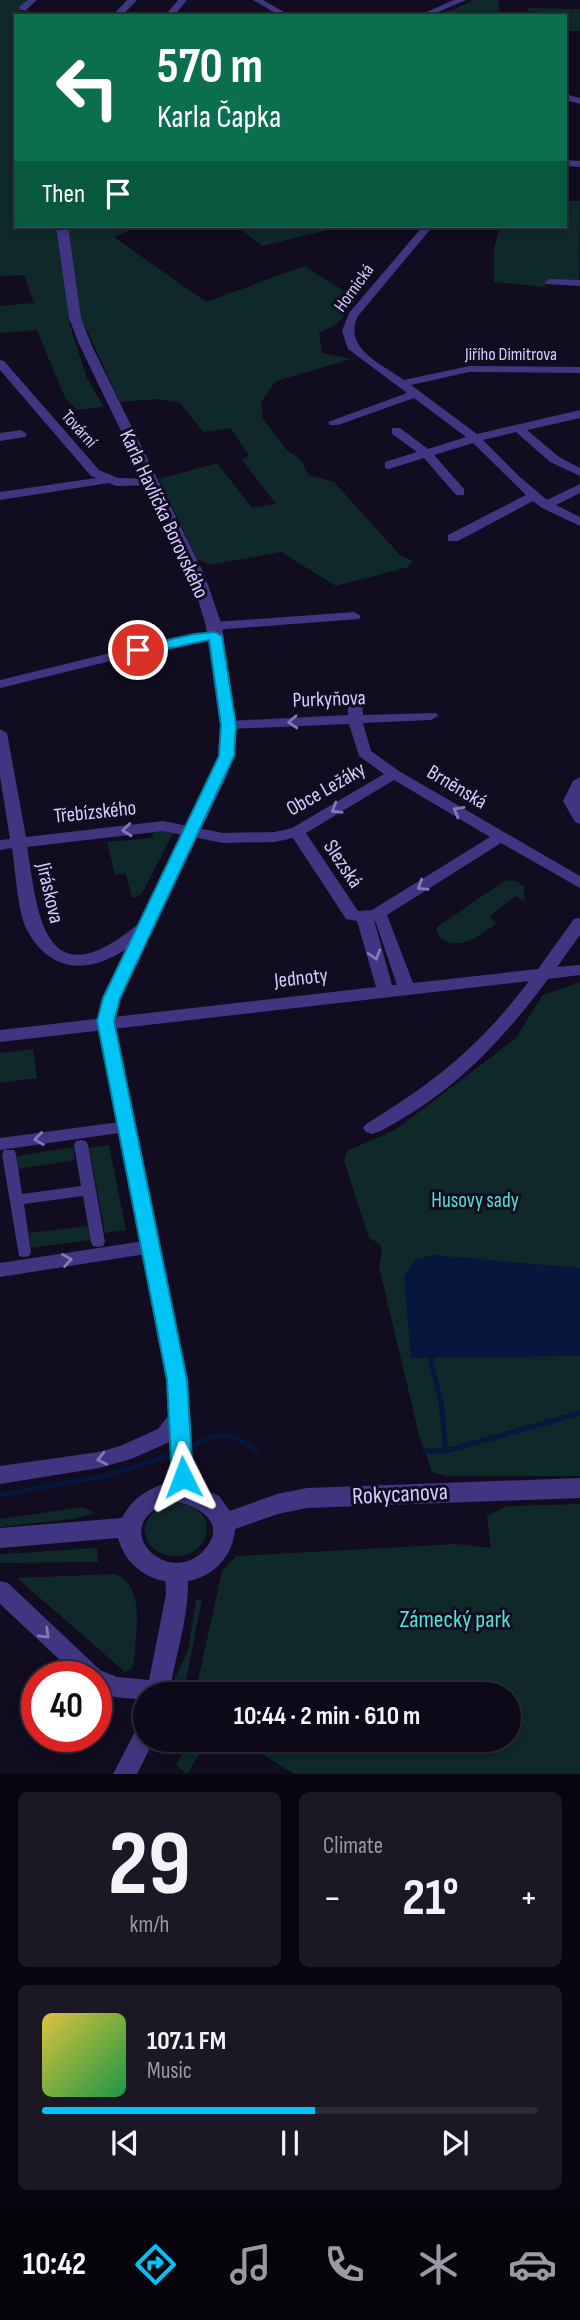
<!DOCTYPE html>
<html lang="en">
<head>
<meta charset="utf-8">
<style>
  :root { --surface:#0d0918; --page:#1b1725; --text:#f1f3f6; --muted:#9a9aa2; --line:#2d2a37; --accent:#00c4f6 }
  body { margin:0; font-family:"Sofia Sans Condensed",sans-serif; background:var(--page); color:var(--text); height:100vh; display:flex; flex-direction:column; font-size:26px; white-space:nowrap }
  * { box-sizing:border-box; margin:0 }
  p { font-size:23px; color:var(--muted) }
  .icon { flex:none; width:38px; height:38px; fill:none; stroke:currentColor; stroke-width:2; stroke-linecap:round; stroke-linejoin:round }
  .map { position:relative; height:1774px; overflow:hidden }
  .details { display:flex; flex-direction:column; gap:18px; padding:18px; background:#07050d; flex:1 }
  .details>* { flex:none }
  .guide { position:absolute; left:14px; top:14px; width:553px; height:214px; border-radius:0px; box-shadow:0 4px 10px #0003,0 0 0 2px var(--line); background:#0b6e4f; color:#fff; overflow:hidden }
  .speed { position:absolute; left:21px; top:1661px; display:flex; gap:14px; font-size:35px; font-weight:700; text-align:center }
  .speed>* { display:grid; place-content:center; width:91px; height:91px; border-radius:50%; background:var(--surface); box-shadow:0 4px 10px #0003,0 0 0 2px var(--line); line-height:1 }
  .speed .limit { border:10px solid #d22; background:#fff; color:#111 }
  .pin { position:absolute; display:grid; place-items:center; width:60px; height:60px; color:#fff; margin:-30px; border:4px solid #fff; border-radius:50%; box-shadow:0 2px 7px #0007 }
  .me { position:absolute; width:77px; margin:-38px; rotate:357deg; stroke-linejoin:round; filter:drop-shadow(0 0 5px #0008) }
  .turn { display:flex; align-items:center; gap:24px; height:147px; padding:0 28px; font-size:32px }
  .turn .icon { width:91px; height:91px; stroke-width:2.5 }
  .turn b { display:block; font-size:49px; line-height:60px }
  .then { display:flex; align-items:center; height:66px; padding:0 28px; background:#0003; gap:14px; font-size:26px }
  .big { font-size:52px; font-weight:700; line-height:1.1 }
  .details .tile { flex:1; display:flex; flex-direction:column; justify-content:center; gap:10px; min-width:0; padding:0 24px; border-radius:10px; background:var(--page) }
  .details .dial { align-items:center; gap:0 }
  .dial b { font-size:91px; line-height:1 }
  .song { display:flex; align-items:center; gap:21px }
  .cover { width:84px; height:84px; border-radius:10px; background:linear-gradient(135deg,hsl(50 70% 55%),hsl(140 70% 35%)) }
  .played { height:7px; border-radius:4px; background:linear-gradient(90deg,var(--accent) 55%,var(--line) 55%) }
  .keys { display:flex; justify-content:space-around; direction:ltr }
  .heat { display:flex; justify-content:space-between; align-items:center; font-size:38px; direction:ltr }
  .details .tiles { flex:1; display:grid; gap:18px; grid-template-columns:1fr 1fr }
  .tile:last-child { grid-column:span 2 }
  .trip { position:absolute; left:133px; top:1682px; width:388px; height:70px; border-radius:35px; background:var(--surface); box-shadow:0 4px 10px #0003,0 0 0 2px var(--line); font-weight:700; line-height:70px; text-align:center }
  .tab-bar { display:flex; height:112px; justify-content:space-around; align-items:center; background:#05040a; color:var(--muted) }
  .tab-bar .icon { width:49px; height:49px }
  .tab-bar .on { color:var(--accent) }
  .tab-bar b { font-size:32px; color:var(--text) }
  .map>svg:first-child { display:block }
</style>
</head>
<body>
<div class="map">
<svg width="580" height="1774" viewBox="0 0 580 1774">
  <rect width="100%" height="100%" fill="#110c20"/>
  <g fill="#0f282a">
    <polygon points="0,0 33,0 23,8 39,16 16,16 16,226 140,226 114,237 206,302 304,266 357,299 337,324 319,333 322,353 351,359 276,381 261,402 263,419 286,449 302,461 308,475 334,482 400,555 413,561 408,567 336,586 281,552 210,565 197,559 159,479 217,463 252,508 276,504 242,460 249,456 231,428 203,432 180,403 157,399 120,402 85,326 75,318 69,322 87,378 104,407 77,410 65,398 37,330 0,333 0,306 34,303 24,275 0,276"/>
    <polygon points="475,0 498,0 501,16 437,16"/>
    <polygon points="528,8 580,9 580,31 565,31 565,16 531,16 538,12 528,11"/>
    <polygon points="565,201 580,201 579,282 549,279 545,287 494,282 494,249 500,226 565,226"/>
    <polygon points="236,226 343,226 262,246"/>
    <polygon points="162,829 173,833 141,895 132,898 126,874 115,875 107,842 151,838 154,834 146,830"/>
    <path d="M506 880 516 881 524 887 525 901 515 896 489 917 497 923C480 935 461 952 440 938L436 930 437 927Z"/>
    <polygon points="580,982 580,1476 447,1476 432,1472 419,1435 379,1267 382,1253 380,1244 369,1238 344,1161 347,1151 395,1130 515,1039 543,995"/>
    <polygon points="33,1049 37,1078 0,1083 0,1053"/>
    <polygon points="109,1145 126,1230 105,1233 89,1148"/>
    <polygon points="73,1147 75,1160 19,1169 17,1156"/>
    <polygon points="88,1226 90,1240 31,1248 29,1233"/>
    <path d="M176 1503C230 1509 205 1569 163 1554 151 1550 146 1541 144 1529 149 1513 159 1506 176 1503Z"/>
    <polygon points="580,1504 580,1774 294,1774 240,1740 509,1740 509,1694 195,1694 222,1571 236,1556 457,1544 491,1548 487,1516 507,1506"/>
    <polygon points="83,1507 96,1513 72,1519 0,1527 0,1519"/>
    <polygon points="97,1548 98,1562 0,1563 0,1555 3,1554"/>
    <path d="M114 1574C146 1583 136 1636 134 1661L131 1669 125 1672 17 1578Z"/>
    <polygon points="202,1599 186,1681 173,1682 188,1650 196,1600"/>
    <polygon points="190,1740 208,1740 187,1774 176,1765"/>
  </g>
  <polygon fill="#07163d" points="432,1255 580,1268 580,1356 411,1358 404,1277 415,1260"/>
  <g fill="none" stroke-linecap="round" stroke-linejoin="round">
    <g stroke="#07163d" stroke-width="5">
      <polyline points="433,1357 430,1358 441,1402 446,1451"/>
      <path d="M187 1448C218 1433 228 1428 256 1451"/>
      <polyline points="425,1451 446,1451 580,1413"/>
      <polyline points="0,1495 109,1475 172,1454"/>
    </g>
    <polygon fill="#403580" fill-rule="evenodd" points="81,1140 86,1141 88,1145 105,1242 103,1246 98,1247 93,1246 91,1242 83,1196 24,1204 31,1252 29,1256 24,1257 19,1256 2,1154 4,1150 14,1150 16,1154 22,1194 81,1186 74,1145 76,1141"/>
    <g fill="#403580" fill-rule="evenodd">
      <polygon points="28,0 37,0 26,10 20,10 20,6"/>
      <polygon points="178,0 187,0 174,16 165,16"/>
      <polygon points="253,0 263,0 291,16 280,16"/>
      <polygon points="454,0 466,0 429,16 417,16"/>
      <polygon points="565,94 580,98 580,104 565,100"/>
      <polygon points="565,160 580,161 580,167 565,166"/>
      <path d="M423 226H433L358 316C342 348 382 364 404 380L469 366 580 367V373L469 372 411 385 477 434 580 410V418L527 430 559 457 580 468V476L550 462 516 432 483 440 520 477 547 500 580 484V493L556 505 580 517V526L542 508 533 501 458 541H448V535L526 495 473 443 434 455 464 489V495H456L424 458 389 469 385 468V462L417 452 392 434V428H400L428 449 466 437 414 398 338 425H330L328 422 407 393 348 349 342 331 349 313Z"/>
      <polygon points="550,279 580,280 580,286 546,284 545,282"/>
      <polygon points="0,360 4,361 99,470 118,478 155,479 155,485 116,486 109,483 0,500 0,492 96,478 91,476 0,370"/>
      <polygon points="21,430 27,434 25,437 0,441 0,433"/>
      <polygon points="354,612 361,616 359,619 214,630 207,626 214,622"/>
      <polygon points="215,632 222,636 220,639 176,645 0,688 0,680 176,637"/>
      <path d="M355 694 362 698 363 715 436 713 438 716 431 720 363 723 371 751 399 771 580 876V888L501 843 387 915 413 983 538 969 574 919 580 918V935L557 967 580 965V975L548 979C509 1032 466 1079 410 1114 398 1121 385 1130 372 1134L366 1132 363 1128 366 1124C435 1082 480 1046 529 981L0 1042V1030L376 987 357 921 346 919 293 838 275 842 223 843 163 831 27 847C37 905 41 995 124 935 133 929 140 919 152 922L154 926C148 934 138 941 129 947 91 974 50 975 26 928 18 912 15 868 12 848L0 850V840L10 839 0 776V729L7 733 26 837 163 821 223 833 275 832 292 828 384 774 359 756 349 724 228 729 221 725 228 721 348 715V698ZM394 780 490 837 372 910 358 911 306 833ZM374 920 376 923 397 985H392Z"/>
      <polygon points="580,777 580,824 575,822 563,801 573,781"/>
      <polygon points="127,1121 133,1123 136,1127 133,1131 0,1150 0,1138"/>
      <polygon points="151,1240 158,1242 160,1247 158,1252 0,1277 0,1263"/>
      <polygon points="179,1409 186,1411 189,1417 172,1441 131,1459 99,1468 0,1484 0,1466 99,1452 120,1446 158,1429 172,1411"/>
      <path d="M176 1563 184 1566C197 1592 174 1660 170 1691L169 1694H145V1700L115 1697 96 1689V1676H77L0 1604V1581L8 1583 100 1670 117 1677 149 1680 166 1594 165 1572 168 1566Z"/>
      <polygon points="145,1725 145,1740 154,1740 137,1774 113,1774 137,1728"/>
    </g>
    <g fill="#403580" fill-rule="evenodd">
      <polygon points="127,0 137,0 122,16 112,16"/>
      <path d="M56 226H68L81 318 91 344 205 576 222 626 236 725 234 756 225 780 120 998 115 1022 188 1380 194 1484 219 1496 230 1511 277 1494 307 1488 580 1478V1498L307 1508 278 1514 235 1529C230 1594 136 1602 118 1538L0 1548V1528L122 1518C134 1496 148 1489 171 1481L166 1380 97 1022 102 998 209 780 218 756 220 725 206 626 191 576 79 344 69 318ZM171 1501C195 1504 229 1521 205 1549 170 1591 102 1526 171 1501Z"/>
    </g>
  </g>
  <defs><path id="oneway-chevron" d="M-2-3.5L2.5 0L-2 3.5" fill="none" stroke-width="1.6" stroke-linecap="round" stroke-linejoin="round" transform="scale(1.75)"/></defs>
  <g stroke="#8478b9">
    <use href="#oneway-chevron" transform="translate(293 722) rotate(177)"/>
    <use href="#oneway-chevron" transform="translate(336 809) rotate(149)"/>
    <use href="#oneway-chevron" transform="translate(458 811) rotate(-150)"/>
    <use href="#oneway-chevron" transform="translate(127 830) rotate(174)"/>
    <use href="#oneway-chevron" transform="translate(422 886) rotate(148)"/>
    <use href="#oneway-chevron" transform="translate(375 955) rotate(73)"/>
    <use href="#oneway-chevron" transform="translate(39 1139) rotate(172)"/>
    <use href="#oneway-chevron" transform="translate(67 1260) rotate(-9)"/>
    <use href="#oneway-chevron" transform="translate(102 1459) rotate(167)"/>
    <use href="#oneway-chevron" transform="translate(45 1634) rotate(44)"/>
  </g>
  <polygon fill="#00c4f6" stroke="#007fa0" stroke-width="2" points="215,632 222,636 236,725 234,756 120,998 114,1021 187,1380 193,1477 190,1483 183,1486 175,1483 172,1477 167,1380 97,1021 103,998 219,756 221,725 209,640 138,655 131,650 133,648 194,634"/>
  <g text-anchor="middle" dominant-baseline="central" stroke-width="6" stroke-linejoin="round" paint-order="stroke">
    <g font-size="18" fill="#d6cbff" stroke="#110c20">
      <text transform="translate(354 288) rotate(-54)">Hornická</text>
      <text x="511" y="354">Jiřího Dimitrova</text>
      <text transform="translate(79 429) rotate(48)">Tovární</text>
    </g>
    <g font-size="21" fill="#d6cbff" stroke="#110c20">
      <text transform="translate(164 514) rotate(65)">Karla Havlíčka Borovského</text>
      <text transform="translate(329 699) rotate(-2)">Purkyňova</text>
      <text transform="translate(457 787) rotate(31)">Brněnská</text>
      <text transform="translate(326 789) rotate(-30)">Obce Ležáky</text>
      <text transform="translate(95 812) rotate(-6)">Třebízského</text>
      <text transform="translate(343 864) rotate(56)">Slezská</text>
      <text transform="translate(50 893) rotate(77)">Jiráskova</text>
      <text transform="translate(301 978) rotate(-6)">Jednoty</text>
    </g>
    <g font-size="21" fill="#53e2cd" stroke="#110c20">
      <text x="475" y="1200">Husovy sady</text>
    </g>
    <g font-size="24" fill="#d6cbff" stroke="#110c20">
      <text transform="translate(400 1494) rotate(-3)">Rokycanova</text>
    </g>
    <g font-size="24" fill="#53e2cd" stroke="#110c20">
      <text x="455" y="1619">Zámecký park</text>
    </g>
  </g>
</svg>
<div class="speed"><div class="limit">40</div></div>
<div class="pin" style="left:138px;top:650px;background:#d93025"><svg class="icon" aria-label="arrive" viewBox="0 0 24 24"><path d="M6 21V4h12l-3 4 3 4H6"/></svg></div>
<svg class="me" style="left:183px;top:1477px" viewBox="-20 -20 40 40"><path d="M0-17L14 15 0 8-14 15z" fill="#00c4f6" stroke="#fff" stroke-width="4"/></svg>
<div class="trip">10:44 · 2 min · 610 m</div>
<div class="guide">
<div class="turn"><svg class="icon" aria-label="left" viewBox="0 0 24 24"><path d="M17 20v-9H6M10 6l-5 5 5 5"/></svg><div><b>570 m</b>Karla Čapka</div></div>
<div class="then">Then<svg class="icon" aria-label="arrive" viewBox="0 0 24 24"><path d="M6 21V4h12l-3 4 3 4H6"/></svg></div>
</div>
</div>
<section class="details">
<div class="tiles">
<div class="tile dial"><b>29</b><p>km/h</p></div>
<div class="tile"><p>Climate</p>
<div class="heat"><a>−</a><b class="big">21°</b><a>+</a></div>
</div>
<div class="tile">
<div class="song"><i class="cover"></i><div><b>107.1 FM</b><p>Music</p></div></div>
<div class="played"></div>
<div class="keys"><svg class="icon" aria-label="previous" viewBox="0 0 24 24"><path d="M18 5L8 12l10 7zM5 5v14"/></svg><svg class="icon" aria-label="pause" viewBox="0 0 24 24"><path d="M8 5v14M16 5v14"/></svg><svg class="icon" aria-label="next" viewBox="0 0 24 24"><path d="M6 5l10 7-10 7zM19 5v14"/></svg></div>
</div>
</div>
</section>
<nav class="tab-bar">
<b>10:42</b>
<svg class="icon on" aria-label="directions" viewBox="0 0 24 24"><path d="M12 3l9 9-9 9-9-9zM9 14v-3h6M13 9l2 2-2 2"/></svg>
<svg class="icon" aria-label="music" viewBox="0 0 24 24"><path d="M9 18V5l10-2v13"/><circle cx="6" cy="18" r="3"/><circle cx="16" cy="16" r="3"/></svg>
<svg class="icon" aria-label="phone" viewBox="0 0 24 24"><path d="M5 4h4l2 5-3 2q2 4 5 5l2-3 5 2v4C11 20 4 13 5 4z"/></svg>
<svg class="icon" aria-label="climate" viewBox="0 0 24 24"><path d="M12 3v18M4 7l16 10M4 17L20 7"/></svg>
<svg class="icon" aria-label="car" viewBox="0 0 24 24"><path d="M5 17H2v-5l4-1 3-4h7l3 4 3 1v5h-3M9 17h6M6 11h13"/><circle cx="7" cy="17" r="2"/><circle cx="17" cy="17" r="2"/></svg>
</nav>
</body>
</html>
